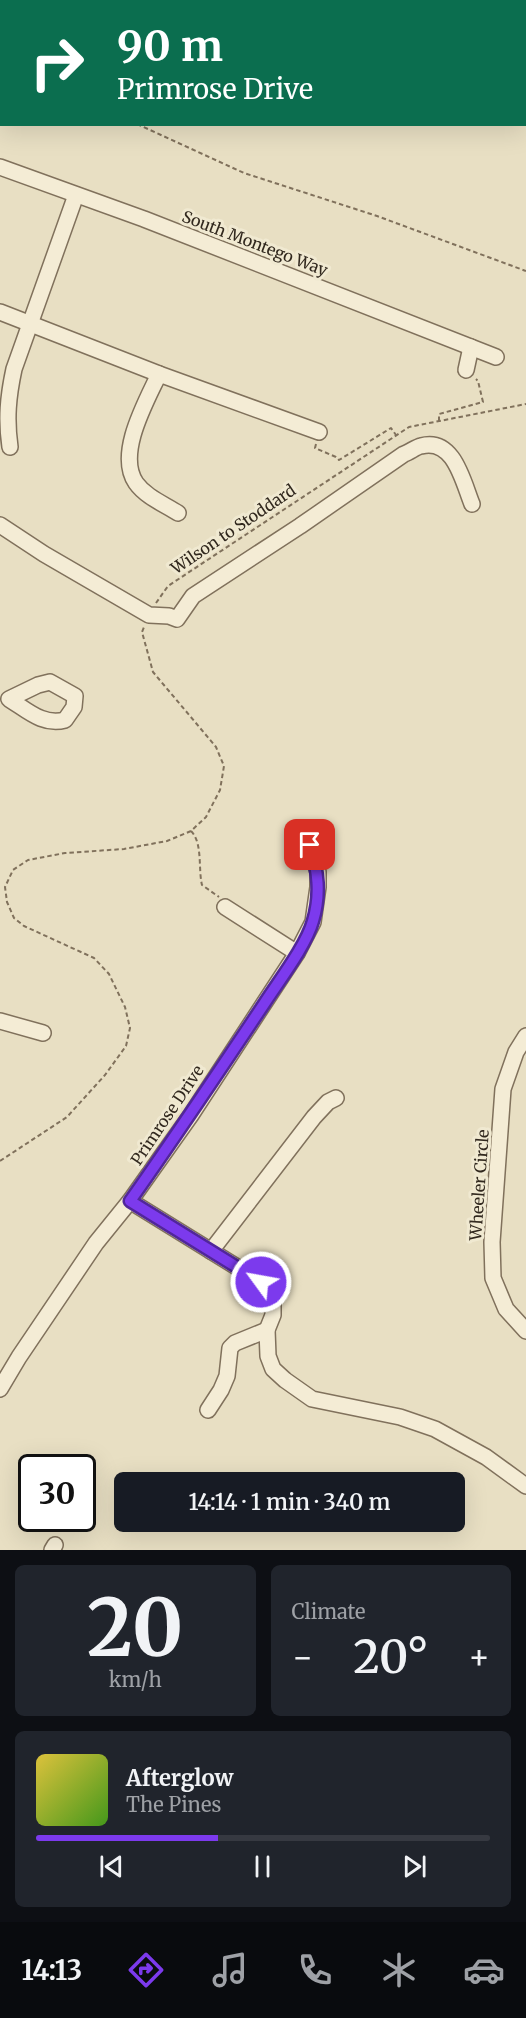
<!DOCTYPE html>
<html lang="en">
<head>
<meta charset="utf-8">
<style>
  :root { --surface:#171b24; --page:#20242c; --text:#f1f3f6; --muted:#9ea1a6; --line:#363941; --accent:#7c3aed }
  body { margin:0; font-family:Merriweather,serif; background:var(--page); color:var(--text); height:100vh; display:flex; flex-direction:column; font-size:22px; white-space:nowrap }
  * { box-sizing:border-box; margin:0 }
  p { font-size:20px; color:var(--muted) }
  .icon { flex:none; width:33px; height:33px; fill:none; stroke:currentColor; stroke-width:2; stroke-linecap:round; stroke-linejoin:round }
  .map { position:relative; height:1550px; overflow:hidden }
  .sheet { display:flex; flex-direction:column; gap:15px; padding:15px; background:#0d0f14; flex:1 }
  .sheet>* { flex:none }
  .guide { position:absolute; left:0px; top:0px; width:526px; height:126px; box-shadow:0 6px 24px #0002; background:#0b6e4f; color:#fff; overflow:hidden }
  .speed { position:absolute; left:18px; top:1454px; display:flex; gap:12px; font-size:30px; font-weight:700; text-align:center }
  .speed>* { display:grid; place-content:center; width:78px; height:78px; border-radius:50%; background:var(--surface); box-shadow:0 6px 24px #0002; line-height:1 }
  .speed .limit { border:3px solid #111; border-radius:9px; background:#fff; color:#111 }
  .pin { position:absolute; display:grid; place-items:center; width:51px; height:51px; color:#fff; margin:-26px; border-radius:12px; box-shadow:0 3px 9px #0006 }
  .me { position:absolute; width:66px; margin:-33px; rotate:302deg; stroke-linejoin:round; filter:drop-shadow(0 0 4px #0008) }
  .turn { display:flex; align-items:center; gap:21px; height:126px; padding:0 18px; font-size:27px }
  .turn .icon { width:78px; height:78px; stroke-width:2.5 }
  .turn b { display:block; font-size:42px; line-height:51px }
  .big { font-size:45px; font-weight:600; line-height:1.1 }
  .sheet .widget { flex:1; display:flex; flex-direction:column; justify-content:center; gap:9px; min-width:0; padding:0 21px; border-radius:9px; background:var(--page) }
  .sheet .dial { align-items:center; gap:0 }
  .dial b { font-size:78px; line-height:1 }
  .song { display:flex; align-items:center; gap:18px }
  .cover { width:72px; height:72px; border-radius:9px; background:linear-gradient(135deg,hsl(50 70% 55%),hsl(100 70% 35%)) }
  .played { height:6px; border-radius:3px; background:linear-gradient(90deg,var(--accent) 40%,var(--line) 40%) }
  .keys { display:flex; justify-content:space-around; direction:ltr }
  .heat { display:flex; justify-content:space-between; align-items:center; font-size:33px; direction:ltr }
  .sheet .tiles { flex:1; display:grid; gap:15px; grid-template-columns:1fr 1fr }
  .widget:last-child { grid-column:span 2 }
  .trip { position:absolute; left:114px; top:1472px; width:351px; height:60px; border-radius:9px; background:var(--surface); box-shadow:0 6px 24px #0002; font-weight:600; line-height:60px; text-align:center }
  .tab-bar { display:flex; height:96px; justify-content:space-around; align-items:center; background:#090b0e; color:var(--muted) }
  .tab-bar .icon { width:42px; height:42px }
  .tab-bar .active { color:var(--accent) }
  .tab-bar b { font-size:27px; color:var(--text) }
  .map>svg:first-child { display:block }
</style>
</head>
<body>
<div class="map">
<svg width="526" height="1550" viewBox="0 0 526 1550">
  <rect width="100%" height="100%" fill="#e8dfc3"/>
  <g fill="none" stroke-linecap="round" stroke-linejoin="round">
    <g stroke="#6d8883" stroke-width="3">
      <polyline points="0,38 2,39"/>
      <polyline points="525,88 526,88"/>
    </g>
    <defs>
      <g id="minor">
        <polyline points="0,167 144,219 496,357"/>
        <polyline points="0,312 159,374 319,432"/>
        <polyline points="466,370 471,347"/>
        <path d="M159 374C146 402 116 454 136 483 146 497 164 504 178 513"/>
        <path d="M10 447C6 419 8 397 14 369L76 195"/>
        <path d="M0 525 44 554 149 615 169 616 177 619 193 596 300 526 404 454C410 452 416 447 421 446 454 437 463 482 472 504"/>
        <path d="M50 682 75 696 74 707 65 720C43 726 27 710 9 699L38 685Z"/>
        <polyline points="225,907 297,953"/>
        <polyline points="0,1021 43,1033"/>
        <polyline points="526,1036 516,1052 503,1089 492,1242 493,1278 506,1309 526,1331"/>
        <polyline points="130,1201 261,1282 273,1297 273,1315 267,1330 268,1356 273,1369 285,1380 312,1399 400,1417 435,1429 486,1457 526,1486"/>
        <polyline points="211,1251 314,1117 328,1102 336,1098"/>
        <polyline points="0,1389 19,1357 96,1243 130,1201 191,1115 297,953 313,922 318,887 318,872 310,845"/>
        <polyline points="208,1410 221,1390 227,1376 230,1348 235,1343 267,1330"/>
        <polyline points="52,1550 55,1545"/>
      </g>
    </defs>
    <use href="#minor" stroke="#80715c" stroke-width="18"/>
    <g stroke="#80715c" stroke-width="2" stroke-dasharray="4.5 3" stroke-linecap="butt">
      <polyline points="243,0 243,2"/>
      <polyline points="294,2 294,0"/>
      <polyline points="0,69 2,69"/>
      <polyline points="137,124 244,173 377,216 526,271"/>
      <polyline points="439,421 439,414 483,402 478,381 476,379"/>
      <polyline points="316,444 315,448 336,457 339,460 391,428 396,435"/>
      <polyline points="156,603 168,586 409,427 526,404"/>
      <path d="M191 831C203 843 198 869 202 885L219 897"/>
      <polyline points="0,1161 67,1117 105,1075 126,1046 130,1028 125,1007 109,974 94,958 24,926 14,918 7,902 5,887 13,870 28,860 65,853 124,849 167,841 191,831 206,817 220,790 224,766 216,747 153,672 142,632 144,627"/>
    </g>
    <use href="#minor" stroke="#f4ecd5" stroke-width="15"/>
  </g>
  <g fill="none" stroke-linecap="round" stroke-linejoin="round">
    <defs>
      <path id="route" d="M261 1282 130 1201C176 1136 220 1070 264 1004 278 982 306 946 313 921 321 894 318 871 310 845"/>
    </defs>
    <use href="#route" stroke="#51269a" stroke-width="15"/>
    <use href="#route" stroke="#7c3aed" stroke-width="10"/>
  </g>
  <g text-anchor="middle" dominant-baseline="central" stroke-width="6" stroke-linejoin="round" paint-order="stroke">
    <g font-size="16" fill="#31281e" stroke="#f0e9d1">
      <text transform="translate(255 243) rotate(21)">South Montego Way</text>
      <text transform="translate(233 529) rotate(-34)">Wilson to Stoddard</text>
      <text transform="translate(167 1115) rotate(-56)">Primrose Drive</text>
      <text transform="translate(479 1185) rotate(-86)">Wheeler Circle</text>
    </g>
  </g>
</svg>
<div class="speed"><div class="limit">30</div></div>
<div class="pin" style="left:310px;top:845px;background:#d93025"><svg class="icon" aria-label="arrive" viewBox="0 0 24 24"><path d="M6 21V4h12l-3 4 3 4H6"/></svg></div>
<svg class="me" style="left:261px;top:1282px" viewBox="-20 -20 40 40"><circle r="17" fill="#7c3aed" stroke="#fff" stroke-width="3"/><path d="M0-11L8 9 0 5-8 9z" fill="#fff"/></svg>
<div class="trip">14:14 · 1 min · 340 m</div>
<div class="guide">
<div class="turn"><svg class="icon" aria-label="right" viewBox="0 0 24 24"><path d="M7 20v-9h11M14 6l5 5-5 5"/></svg><div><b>90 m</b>Primrose Drive</div></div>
</div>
</div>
<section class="sheet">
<div class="tiles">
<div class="widget dial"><b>20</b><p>km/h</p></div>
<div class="widget"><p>Climate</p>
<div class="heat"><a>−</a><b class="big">20°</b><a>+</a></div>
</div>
<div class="widget">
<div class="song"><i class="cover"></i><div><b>Afterglow</b><p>The Pines</p></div></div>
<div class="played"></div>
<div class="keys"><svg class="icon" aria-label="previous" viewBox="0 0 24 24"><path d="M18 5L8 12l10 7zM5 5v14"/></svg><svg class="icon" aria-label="pause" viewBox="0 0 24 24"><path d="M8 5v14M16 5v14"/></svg><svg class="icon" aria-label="next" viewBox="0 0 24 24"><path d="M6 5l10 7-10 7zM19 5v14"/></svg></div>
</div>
</div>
</section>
<nav class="tab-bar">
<b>14:13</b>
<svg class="icon active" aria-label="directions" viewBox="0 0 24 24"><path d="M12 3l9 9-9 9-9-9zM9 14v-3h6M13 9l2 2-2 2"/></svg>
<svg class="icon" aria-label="music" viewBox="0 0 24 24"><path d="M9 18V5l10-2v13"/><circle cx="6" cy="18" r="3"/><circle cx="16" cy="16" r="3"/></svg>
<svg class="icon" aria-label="phone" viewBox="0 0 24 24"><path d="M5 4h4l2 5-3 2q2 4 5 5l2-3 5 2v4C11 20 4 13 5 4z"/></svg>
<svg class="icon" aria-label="climate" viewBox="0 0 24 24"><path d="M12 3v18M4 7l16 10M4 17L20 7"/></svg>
<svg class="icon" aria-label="car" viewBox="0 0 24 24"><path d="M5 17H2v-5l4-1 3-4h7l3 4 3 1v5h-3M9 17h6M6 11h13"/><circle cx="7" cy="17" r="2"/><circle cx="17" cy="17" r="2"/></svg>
</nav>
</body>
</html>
